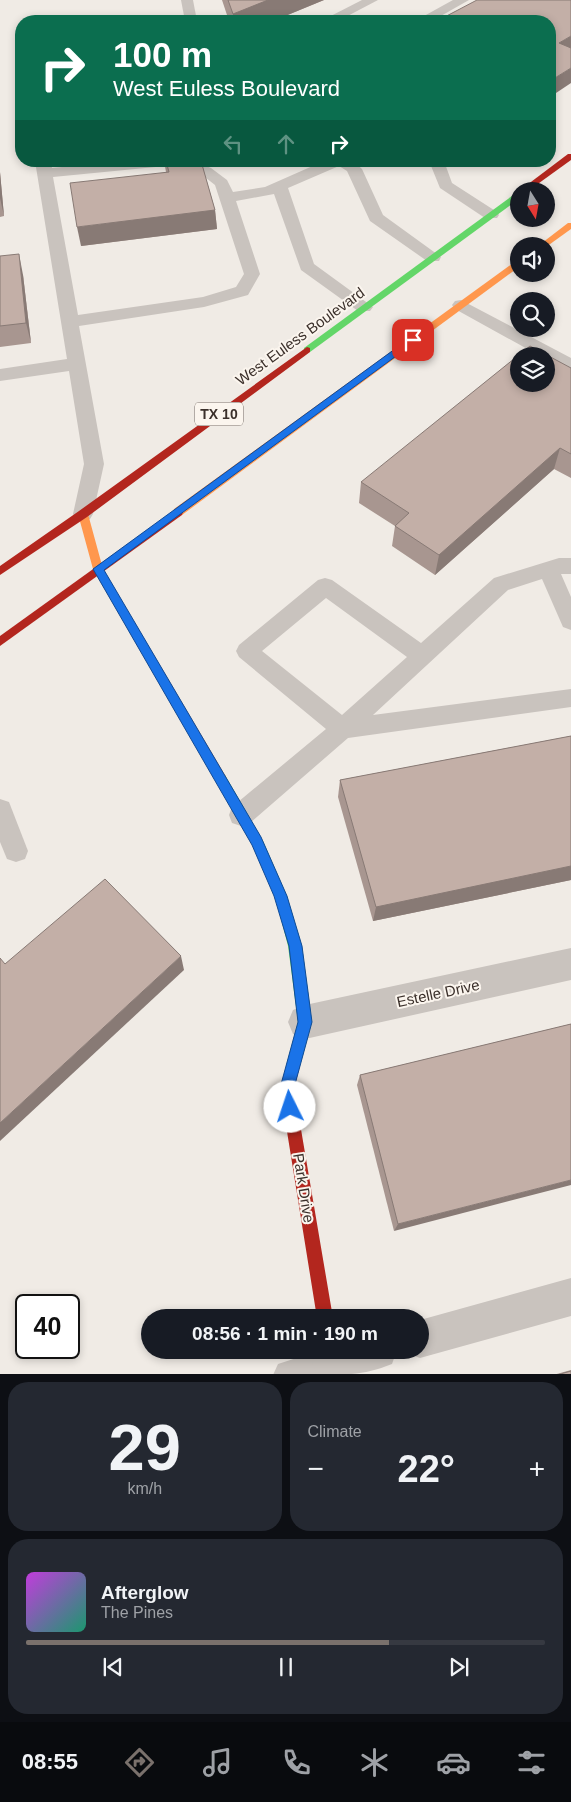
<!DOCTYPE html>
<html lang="en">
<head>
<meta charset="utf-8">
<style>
  :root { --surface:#171b24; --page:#242831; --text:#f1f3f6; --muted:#9ea1a6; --line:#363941; --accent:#7a716c }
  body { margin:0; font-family:Helvetica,sans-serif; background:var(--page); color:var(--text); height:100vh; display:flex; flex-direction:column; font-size:19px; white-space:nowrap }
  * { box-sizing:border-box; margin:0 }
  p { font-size:16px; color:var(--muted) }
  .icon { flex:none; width:28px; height:28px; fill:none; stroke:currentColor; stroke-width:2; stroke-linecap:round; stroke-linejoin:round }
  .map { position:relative; height:1374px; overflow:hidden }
  .sheet { display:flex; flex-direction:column; gap:8px; padding:8px; background:#0d0f14; flex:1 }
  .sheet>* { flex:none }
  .guide { position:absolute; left:15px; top:15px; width:541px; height:152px; border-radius:20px; box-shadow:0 2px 8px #0003; background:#0b6e4f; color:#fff; overflow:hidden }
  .needle { width:32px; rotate:169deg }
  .controls { position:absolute; left:510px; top:182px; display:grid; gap:10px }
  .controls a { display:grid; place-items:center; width:45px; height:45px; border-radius:50%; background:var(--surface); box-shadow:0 2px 8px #0003; font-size:25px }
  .speed { position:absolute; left:15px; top:1294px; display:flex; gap:10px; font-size:25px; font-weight:700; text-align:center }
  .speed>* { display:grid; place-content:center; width:65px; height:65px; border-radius:50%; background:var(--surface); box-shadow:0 2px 8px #0003; line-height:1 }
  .speed .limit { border:2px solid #111; border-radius:8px; background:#fff; color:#111 }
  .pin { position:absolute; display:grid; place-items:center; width:42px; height:42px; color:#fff; margin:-21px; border-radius:10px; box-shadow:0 2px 8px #0006 }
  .me { position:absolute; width:55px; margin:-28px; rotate:356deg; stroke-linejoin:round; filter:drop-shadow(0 0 4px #0008) }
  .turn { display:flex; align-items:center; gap:18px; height:105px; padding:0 15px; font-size:22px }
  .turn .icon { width:65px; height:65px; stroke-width:2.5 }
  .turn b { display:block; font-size:35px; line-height:42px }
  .lanes { display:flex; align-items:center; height:48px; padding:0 15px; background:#0003; justify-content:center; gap:25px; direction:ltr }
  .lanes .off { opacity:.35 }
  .big { font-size:38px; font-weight:600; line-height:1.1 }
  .sheet .widget { flex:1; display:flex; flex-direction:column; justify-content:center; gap:8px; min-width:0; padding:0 18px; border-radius:20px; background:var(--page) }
  .sheet .dial { align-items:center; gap:0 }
  .dial b { font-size:65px; line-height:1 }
  .song { display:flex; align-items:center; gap:15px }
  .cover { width:60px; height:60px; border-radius:8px; background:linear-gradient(135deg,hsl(290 70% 55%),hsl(160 70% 35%)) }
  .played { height:5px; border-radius:2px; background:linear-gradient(90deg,var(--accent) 70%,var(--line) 70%) }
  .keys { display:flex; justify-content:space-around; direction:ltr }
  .heat { display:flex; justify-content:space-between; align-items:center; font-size:28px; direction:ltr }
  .sheet .tiles { flex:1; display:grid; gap:8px; grid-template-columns:1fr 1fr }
  .widget:last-child { grid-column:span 2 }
  .trip { position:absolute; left:141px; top:1309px; width:288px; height:50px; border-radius:25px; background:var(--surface); box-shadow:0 2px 8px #0003; font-weight:600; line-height:50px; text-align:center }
  .dock { display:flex; height:80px; justify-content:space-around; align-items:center; background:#090b0e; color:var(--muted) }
  .dock .icon { width:35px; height:35px }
  .dock .active { color:var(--accent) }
  .dock b { font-size:22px; color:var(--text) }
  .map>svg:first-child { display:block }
</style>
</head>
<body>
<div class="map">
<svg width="571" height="1375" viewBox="0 0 571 1375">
  <rect width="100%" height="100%" fill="#f0ebe5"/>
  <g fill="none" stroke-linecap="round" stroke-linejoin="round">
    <g fill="#c9c3be" fill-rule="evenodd">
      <polygon points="181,0 193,0 197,21 185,21"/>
      <polygon points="362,0 378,0 338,21 321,21"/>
      <polygon points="453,0 469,0 432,21 415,21"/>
      <path d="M35 161H51L52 168 122 161H194L211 168 227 180 233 192 265 187 324 161H353L362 169 383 215 441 257 439 261H427L370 221 347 171 339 166 288 188 314 264 373 307 370 311H358L301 270 274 194 236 201 260 274 248 295 204 307 79 326 104 464 93 514 90 519 83 521 76 519 73 514 84 464 69 371 0 381V369L67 359ZM176 165 201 174 215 185 244 274 236 287 203 297 78 315 53 177Z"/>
      <polygon points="429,161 444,161 452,183 497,212 499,215 497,218 485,218 440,188"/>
      <polygon points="461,300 571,358 571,372 546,360 546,356 540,356 455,309 452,305 455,301"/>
      <path d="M559 558H571V574H561L571 597V630L563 627 542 579 508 590 373 715 571 689V707L348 738 250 823 241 826 232 823 229 815 232 807 326 729 239 657 236 651 239 645 318 580 325 578 332 580 421 643 494 578ZM326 598 407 657 342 715 262 651Z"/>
      <polygon points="0,799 9,802 28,851 25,859 16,862 7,859 0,842"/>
      <polygon points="321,1350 343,1352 348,1363 343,1374 273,1375 278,1364"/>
    </g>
    <g fill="#c9c3be" fill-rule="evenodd">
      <polygon points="571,948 571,980 305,1039 293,1034 288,1022 293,1010 305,1005"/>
      <polygon points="571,1278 571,1316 420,1358 406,1353 405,1350 420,1350 420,1320"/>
      <path d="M318 1350H397L392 1364C365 1375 346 1375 317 1375L312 1363Z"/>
    </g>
    <g fill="#63d668" fill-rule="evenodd">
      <polygon points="516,193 519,193 519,199 310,352 304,352 304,348"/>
      <polygon points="221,774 225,775 263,841 287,896 302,946 312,1022 300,1066 298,1071 293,1073 288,1071 286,1066 298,1022 288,946 275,896 252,844 215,779 217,775"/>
    </g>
    <g fill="#ff974d" fill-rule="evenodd">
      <polygon points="568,223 571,223 571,229 546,247 538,246"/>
      <polygon points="516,261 519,261 519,267 182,515 174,515 173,512 174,509"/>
      <polygon points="83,510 88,514 103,569 225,775 227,779 225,783 221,784 217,783 93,569 78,514"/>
    </g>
    <g fill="#b3261e" fill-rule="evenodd">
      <polygon points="568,154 571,154 571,160 528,191 519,191"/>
      <polygon points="307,347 310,348 310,352 87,517 0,575 0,566 79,511"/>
      <polygon points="178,508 182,509 183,512 182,515 0,646 0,636"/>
      <polygon points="293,1059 298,1061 300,1066 294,1088 333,1318 317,1318 280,1088 288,1061"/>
    </g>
  </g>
  <g fill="#a89690">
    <polygon points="222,0 324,0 273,21 229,21"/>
    <polygon points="164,161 201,161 215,210 217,229 81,246 166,172"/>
    <polygon points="0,172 4,216 0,217"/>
    <polygon points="0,256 23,275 31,343 0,347"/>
    <polygon points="571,368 571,478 554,469 435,575 392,546 395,526 359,503 361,482"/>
    <polygon points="571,736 571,880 373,921 338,797 340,780"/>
    <polygon points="571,1024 394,1231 357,1085 360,1075"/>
    <polygon points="571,1370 571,1375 553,1375"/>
  </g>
  <g fill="#887a75">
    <polygon points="268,0 324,0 273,21 233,21 233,14"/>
    <polygon points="571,36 571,52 559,43"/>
    <polygon points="571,68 571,83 550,97 550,81"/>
    <polygon points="0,172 4,216 0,198"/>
    <polygon points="215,210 217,229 81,246 77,227"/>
    <polygon points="19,254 23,275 31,343 26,323"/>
    <polygon points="560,448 554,469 435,575 439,555"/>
    <polygon points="571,866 571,880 373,921 376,907"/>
    <polygon points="181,956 184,970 0,1141 0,1123"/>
    <polygon points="571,1180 571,1185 394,1231 398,1224"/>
  </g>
  <g fill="#c3afa7" stroke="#887a75" fill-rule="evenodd">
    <polygon points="228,0 268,0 233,14"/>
    <polygon points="477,0 571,0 571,36 559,43 571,48 571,68 550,81 550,21 437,21"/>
    <polygon points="166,161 201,161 215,210 77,227 70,183 169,172"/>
    <polygon points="19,254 26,323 0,326 0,256"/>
    <path d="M530 346 571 368V454L560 448 439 555 395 526 409 513 361 482ZM519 356H546V384H519Z"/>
    <polygon points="571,736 571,866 376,907 340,780"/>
    <polygon points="105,879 181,956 0,1123 0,958 5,964"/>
    <polygon points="571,1024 571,1180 398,1224 360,1075"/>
    <polygon points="571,1371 571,1375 557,1375"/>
  </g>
  <polygon fill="#1a73e8" stroke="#114b97" points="410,338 418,340 104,570 261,837 287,896 302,946 312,1022 294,1088 298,1107 296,1112 290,1115 285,1112 280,1088 298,1022 289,946 274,896 252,845 93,569"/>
  <g text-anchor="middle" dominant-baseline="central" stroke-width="4" stroke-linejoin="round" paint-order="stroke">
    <rect fill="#fbf5ee" stroke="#756b66" stroke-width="1" x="195" y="402.5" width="48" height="23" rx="4"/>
    <g font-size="14" font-weight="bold" fill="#3b302b">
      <text x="219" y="414">TX 10</text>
    </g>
    <g font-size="15" fill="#3b302b" stroke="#fbf5ee">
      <text transform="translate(300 336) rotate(-36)">West Euless Boulevard</text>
      <text transform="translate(438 993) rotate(-12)">Estelle Drive</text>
      <text transform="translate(304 1188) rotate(81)">Park Drive</text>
    </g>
  </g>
</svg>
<div class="controls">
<a><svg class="needle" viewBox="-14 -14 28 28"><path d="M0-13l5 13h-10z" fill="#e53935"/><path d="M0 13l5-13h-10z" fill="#9ea1a6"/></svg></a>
<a><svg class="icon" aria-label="sound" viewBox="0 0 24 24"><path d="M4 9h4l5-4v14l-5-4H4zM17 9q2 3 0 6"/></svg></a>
<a><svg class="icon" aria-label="search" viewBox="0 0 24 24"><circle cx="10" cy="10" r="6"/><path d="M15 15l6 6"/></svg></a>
<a><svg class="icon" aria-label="layers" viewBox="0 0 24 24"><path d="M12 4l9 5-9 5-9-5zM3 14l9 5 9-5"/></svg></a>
</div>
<div class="speed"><div class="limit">40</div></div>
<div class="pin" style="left:413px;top:340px;background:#d93025"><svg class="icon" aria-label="arrive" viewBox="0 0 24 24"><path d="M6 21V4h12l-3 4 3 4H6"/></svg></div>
<svg class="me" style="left:290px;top:1107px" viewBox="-20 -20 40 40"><circle r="19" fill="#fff"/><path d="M0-13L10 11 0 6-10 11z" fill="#1a73e8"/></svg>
<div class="trip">08:56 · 1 min · 190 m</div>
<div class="guide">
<div class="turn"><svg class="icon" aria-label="right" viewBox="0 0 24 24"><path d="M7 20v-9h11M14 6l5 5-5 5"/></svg><div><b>100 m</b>West Euless Boulevard</div></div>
<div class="lanes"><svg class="icon off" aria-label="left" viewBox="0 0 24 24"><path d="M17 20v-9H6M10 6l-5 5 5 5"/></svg><svg class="icon off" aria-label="ahead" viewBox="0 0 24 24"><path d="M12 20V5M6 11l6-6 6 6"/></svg><svg class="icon" aria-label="right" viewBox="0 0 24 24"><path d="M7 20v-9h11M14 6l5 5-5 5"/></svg></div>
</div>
</div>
<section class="sheet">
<div class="tiles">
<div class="widget dial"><b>29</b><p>km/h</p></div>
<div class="widget"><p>Climate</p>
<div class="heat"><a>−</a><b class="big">22°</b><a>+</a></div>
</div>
<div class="widget">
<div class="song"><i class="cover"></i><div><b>Afterglow</b><p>The Pines</p></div></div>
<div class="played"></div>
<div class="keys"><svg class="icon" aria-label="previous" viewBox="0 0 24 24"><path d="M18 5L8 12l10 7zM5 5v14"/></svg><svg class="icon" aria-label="pause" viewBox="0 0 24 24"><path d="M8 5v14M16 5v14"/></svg><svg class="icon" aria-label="next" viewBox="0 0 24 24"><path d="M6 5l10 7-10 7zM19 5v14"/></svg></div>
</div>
</div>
</section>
<nav class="dock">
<b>08:55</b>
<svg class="icon active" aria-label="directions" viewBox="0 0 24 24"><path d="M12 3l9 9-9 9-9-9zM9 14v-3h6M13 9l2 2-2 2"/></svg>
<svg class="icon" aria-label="music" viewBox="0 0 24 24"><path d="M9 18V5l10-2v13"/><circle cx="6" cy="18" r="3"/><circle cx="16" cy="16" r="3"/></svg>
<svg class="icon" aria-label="phone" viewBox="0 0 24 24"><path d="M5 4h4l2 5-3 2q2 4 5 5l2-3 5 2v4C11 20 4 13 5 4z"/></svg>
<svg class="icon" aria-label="climate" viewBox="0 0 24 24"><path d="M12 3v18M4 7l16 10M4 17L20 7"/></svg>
<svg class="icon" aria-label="car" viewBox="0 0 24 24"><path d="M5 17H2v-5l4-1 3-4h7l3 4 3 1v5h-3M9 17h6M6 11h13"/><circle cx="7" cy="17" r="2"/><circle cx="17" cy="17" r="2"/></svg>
<svg class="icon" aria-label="filters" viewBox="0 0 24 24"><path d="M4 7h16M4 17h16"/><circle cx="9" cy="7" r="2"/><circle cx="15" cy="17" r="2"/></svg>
</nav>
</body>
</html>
